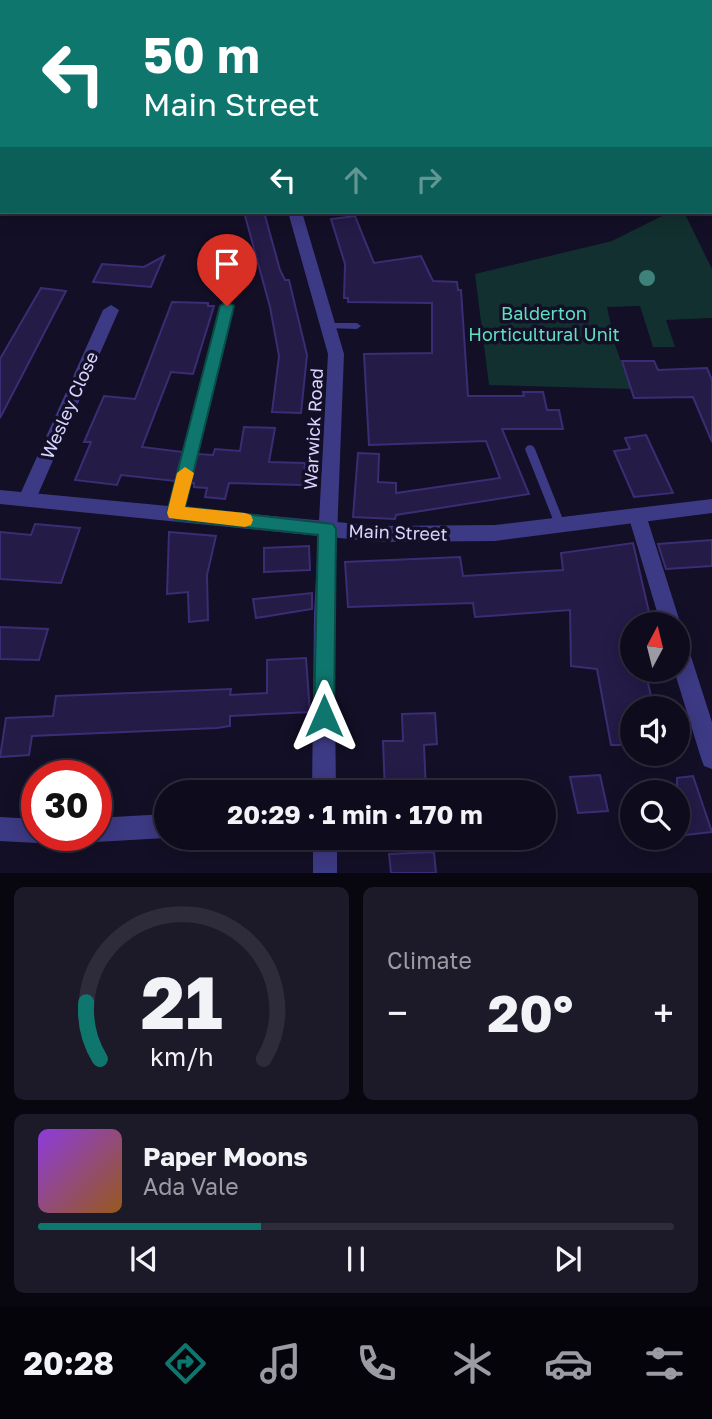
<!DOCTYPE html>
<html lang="en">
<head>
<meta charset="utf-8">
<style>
  :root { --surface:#0e0b1c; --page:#1c1929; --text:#f1f3f6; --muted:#9b9ba3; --line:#2e2b3b; --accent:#0f766e }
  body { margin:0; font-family:"Golos Text",sans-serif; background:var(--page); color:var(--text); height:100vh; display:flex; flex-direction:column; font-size:26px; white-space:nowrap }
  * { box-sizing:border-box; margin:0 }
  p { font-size:23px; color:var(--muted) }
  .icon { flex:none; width:38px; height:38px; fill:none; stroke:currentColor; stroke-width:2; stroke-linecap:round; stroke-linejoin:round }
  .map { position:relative; height:873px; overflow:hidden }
  .side { display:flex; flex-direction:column; gap:14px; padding:14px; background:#08060f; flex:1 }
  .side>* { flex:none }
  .guide { position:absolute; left:0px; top:0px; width:712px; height:214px; box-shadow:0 4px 18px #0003,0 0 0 2px var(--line); background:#0f766e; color:#fff; overflow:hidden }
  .needle { width:46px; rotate:7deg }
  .tools { position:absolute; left:620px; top:612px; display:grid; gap:14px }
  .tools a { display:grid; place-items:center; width:70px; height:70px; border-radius:50%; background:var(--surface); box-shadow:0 4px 18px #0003,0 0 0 2px var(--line); font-size:35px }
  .speed { position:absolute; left:21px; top:760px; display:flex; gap:14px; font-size:35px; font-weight:700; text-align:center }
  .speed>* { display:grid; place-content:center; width:91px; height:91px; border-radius:50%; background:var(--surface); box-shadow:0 4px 18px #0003,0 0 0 2px var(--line); line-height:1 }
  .speed .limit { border:10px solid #d22; background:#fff; color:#111 }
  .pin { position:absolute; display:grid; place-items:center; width:60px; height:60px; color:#fff; margin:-72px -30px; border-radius:50% 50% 50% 0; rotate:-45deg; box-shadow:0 0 7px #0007 }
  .pin .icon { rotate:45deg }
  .me { position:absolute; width:77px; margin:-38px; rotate:0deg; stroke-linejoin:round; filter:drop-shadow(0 0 5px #0008) }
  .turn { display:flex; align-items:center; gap:24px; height:147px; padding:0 28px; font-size:32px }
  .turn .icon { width:91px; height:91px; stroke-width:2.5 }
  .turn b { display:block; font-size:49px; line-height:60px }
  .lanes { display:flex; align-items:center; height:66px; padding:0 28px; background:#0003; justify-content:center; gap:35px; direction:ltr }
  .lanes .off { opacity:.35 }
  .big { font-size:52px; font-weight:700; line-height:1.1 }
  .side .card { flex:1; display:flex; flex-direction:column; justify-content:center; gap:10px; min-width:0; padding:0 24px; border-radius:10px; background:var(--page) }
  .side .dial { align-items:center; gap:0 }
  .dial svg { height:182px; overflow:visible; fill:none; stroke:var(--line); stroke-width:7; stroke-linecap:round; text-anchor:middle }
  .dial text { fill:var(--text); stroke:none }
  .song { display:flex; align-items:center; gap:21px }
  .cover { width:84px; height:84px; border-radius:10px; background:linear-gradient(135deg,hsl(270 70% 55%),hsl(30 70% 35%)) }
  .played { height:7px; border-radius:4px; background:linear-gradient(90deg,var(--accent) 35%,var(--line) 35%) }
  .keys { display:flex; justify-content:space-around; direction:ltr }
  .heat { display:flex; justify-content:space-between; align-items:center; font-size:38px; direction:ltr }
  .side .tiles { flex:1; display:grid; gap:14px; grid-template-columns:1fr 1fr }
  .card:last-child { grid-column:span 2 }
  .trip { position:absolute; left:154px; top:780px; width:402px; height:70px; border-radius:35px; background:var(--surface); box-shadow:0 4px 18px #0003,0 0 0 2px var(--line); font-weight:700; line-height:70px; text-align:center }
  .dock { display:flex; height:112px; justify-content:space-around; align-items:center; background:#06040b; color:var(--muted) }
  .dock .icon { width:49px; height:49px }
  .dock .on { color:var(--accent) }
  .dock b { font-size:32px; color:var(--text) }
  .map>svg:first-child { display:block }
</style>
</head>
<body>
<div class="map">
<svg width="712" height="873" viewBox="0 0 712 873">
  <rect width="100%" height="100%" fill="#130f26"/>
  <polygon fill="#12302f" points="670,212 684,212 712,269 712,318 666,320 675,347 653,347 640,306 607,307 612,330 610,331 631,389 489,385 475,274 612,241"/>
  <g fill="#241b47" stroke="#3b2d73" stroke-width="2">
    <polygon points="244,212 264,212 280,270 285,280 289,280 307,355 301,413 272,412 279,356 270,307"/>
    <polygon points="355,216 374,263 421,256 433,281 457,282 458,290 461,290 468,396 524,396 523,392 543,392 547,410 559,410 563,429 502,429 529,494 396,515 395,519 353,517 358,453 379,454 378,482 396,483 396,493 500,478 486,441 369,445 364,354 432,353 432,303 348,302 348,298 344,298 345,264 331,219"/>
    <polygon points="164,256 151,287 93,282 102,264 144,267"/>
    <polygon points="41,288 66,291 0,418 0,359"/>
    <polygon points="172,302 208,303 208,306 214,306 193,374 171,372 142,447 183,452 175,481 121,475 117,485 75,480 91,442 84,442 104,396 135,399"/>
    <polygon points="622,361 654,361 658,370 707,368 712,380 712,442 693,397 634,398"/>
    <polygon points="244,427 275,428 269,462 305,463 303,485 229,483 225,499 205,497 207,488 194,487 194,483 190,483 197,454 213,455 215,449 240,451"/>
    <polygon points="646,435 673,493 634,497 614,451 630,449 625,438"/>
    <polygon points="35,524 80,528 61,583 0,579 0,532 31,535"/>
    <polygon points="169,532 216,536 207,575 208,620 189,622 188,592 167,594"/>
    <polygon points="712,540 712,566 666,569 658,544"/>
    <polygon points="633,543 652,625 632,625 632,670 645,670 654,709 632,709 632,745 611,745 597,669 571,666 570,610 475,617 473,603 348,607 345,562 460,557 463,576 563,570 561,553"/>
    <polygon points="309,546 310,570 264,572 264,548"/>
    <polygon points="312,593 312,609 256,618 253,599"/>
    <polygon points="0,627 48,629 39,660 0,659"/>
    <polygon points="306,658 310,712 230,716 230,726 217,728 32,736 29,755 0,757 6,718 53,716 56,696 231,689 230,695 267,693 267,660"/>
    <polygon points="435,713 437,744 424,745 426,793 385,793 383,741 403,741 402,714"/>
    <polygon points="600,775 608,811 578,813 570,777"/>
    <polygon points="693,776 712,832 677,836 677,778"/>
    <polygon points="434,852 436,873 391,873 389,854"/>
  </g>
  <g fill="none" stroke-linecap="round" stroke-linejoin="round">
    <g fill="#3d3a85" fill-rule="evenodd">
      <polygon points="0,25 2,26 2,30 0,29"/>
      <polygon points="227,303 231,306 180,513 179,516 175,517 171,516 170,513 223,306"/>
      <polygon points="328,323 357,323 361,326 357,329 325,328 324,326 325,324"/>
      <polygon points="530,445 533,446 535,449 566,527 565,530 561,531 557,530 556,527 525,449 527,446"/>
    </g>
    <g fill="#3d3a85" fill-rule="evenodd">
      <polygon points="172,0 195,0 171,2"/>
      <rect x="229" y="0" width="10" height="2"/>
      <polygon points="442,0 452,0 453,2 443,2"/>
      <polygon points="647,0 659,0 660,2 648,2"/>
      <rect x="710" y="7" width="2" height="6"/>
      <polygon points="712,81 712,89 710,89 710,82"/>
      <polygon points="288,212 302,212 344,354 334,614 336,793 312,793 314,614 328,354"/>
      <polygon points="111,305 119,310 36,499 34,504 20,504 18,499 103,310"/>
      <polygon points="637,508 644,510 646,515 681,625 677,632 677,625 661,625 628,515 630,510"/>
      <polygon points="677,635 684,637 687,644 712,722 712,769 704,766 701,758 674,670 677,670"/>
      <polygon points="166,814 166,838 96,842 86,835 96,835 96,818"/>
      <polygon points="0,817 37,819 37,835 47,835 45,839 37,843 0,841"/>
      <rect x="313" y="838" width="24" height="35"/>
    </g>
    <polygon fill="#3d3a85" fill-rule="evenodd" points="0,490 379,526 495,525 712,499 712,513 495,541 379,542 0,504"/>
  </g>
  <circle fill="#3d827b" cx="647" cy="278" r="8"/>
  <polygon fill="#0f766e" stroke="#0a4d48" stroke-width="2" points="227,302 234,306 185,507 333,524 336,529 334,716 331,723 324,726 317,723 314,716 318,535 176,520 167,513 220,306"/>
  <polygon fill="#f59e0b" points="185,467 194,473 185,507 245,513 251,515 253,520 251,525 245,527 169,518 167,513 177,473"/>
  <g text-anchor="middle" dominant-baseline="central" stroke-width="7" stroke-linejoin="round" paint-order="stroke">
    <g font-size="18" fill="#5fe0c0" stroke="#130f26">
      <text x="544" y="313">Balderton<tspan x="544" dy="21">Horticultural Unit</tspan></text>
    </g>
    <g font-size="18" fill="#d9d4ff" stroke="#130f26">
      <text transform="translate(69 405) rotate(-66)">Wesley Close</text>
      <text transform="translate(313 429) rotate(-87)">Warwick Road</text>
      <text transform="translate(398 532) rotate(2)">Main Street</text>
    </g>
  </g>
</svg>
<div class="tools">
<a><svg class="needle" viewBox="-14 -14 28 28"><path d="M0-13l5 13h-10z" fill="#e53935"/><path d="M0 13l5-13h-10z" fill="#9b9ba3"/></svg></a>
<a><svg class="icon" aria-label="sound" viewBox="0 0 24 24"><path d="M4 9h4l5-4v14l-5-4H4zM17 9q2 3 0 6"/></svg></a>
<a><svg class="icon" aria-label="search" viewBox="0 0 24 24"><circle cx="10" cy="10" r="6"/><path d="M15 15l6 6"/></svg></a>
</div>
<div class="speed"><div class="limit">30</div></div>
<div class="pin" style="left:227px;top:306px;background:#d93025"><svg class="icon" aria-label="arrive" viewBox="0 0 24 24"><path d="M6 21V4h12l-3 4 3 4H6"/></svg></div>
<svg class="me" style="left:324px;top:716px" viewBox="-20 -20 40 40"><path d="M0-17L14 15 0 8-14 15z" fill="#0f766e" stroke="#fff" stroke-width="4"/></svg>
<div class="trip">20:29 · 1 min · 170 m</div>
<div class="guide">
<div class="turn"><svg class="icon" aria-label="left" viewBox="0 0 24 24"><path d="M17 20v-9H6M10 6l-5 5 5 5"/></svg><div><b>50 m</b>Main Street</div></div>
<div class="lanes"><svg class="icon" aria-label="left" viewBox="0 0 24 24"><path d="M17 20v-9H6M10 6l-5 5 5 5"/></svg><svg class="icon off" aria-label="ahead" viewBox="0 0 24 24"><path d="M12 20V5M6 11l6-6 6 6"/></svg><svg class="icon off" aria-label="right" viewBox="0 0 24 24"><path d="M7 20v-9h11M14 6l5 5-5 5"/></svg></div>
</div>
</div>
<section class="side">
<div class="tiles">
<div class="card dial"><svg viewBox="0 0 100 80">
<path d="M14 69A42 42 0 1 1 86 69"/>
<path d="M14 69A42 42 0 0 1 8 44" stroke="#0f766e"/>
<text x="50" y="56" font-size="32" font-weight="700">21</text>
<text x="50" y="72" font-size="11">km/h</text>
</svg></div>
<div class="card"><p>Climate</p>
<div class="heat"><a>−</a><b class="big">20°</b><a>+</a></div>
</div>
<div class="card">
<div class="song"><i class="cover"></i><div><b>Paper Moons</b><p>Ada Vale</p></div></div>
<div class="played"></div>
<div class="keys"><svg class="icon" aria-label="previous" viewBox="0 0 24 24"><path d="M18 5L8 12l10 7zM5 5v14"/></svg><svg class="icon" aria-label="pause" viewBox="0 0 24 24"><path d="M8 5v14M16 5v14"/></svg><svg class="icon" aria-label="next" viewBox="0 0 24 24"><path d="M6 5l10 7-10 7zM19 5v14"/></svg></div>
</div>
</div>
</section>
<nav class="dock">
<b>20:28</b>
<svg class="icon on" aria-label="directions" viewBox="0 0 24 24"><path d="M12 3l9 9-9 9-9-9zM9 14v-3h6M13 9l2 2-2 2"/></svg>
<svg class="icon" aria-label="music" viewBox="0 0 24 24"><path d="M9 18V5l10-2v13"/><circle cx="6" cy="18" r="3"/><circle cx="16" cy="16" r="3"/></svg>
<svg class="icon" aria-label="phone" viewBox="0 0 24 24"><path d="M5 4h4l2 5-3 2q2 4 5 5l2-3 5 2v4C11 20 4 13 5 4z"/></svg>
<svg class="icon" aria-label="climate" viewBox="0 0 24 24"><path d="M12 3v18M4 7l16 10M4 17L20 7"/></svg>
<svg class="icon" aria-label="car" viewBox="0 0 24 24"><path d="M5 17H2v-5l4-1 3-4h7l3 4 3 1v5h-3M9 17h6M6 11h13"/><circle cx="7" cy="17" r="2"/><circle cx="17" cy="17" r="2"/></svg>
<svg class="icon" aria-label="filters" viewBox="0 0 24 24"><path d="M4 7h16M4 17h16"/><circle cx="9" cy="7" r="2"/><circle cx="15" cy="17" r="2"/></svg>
</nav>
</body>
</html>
